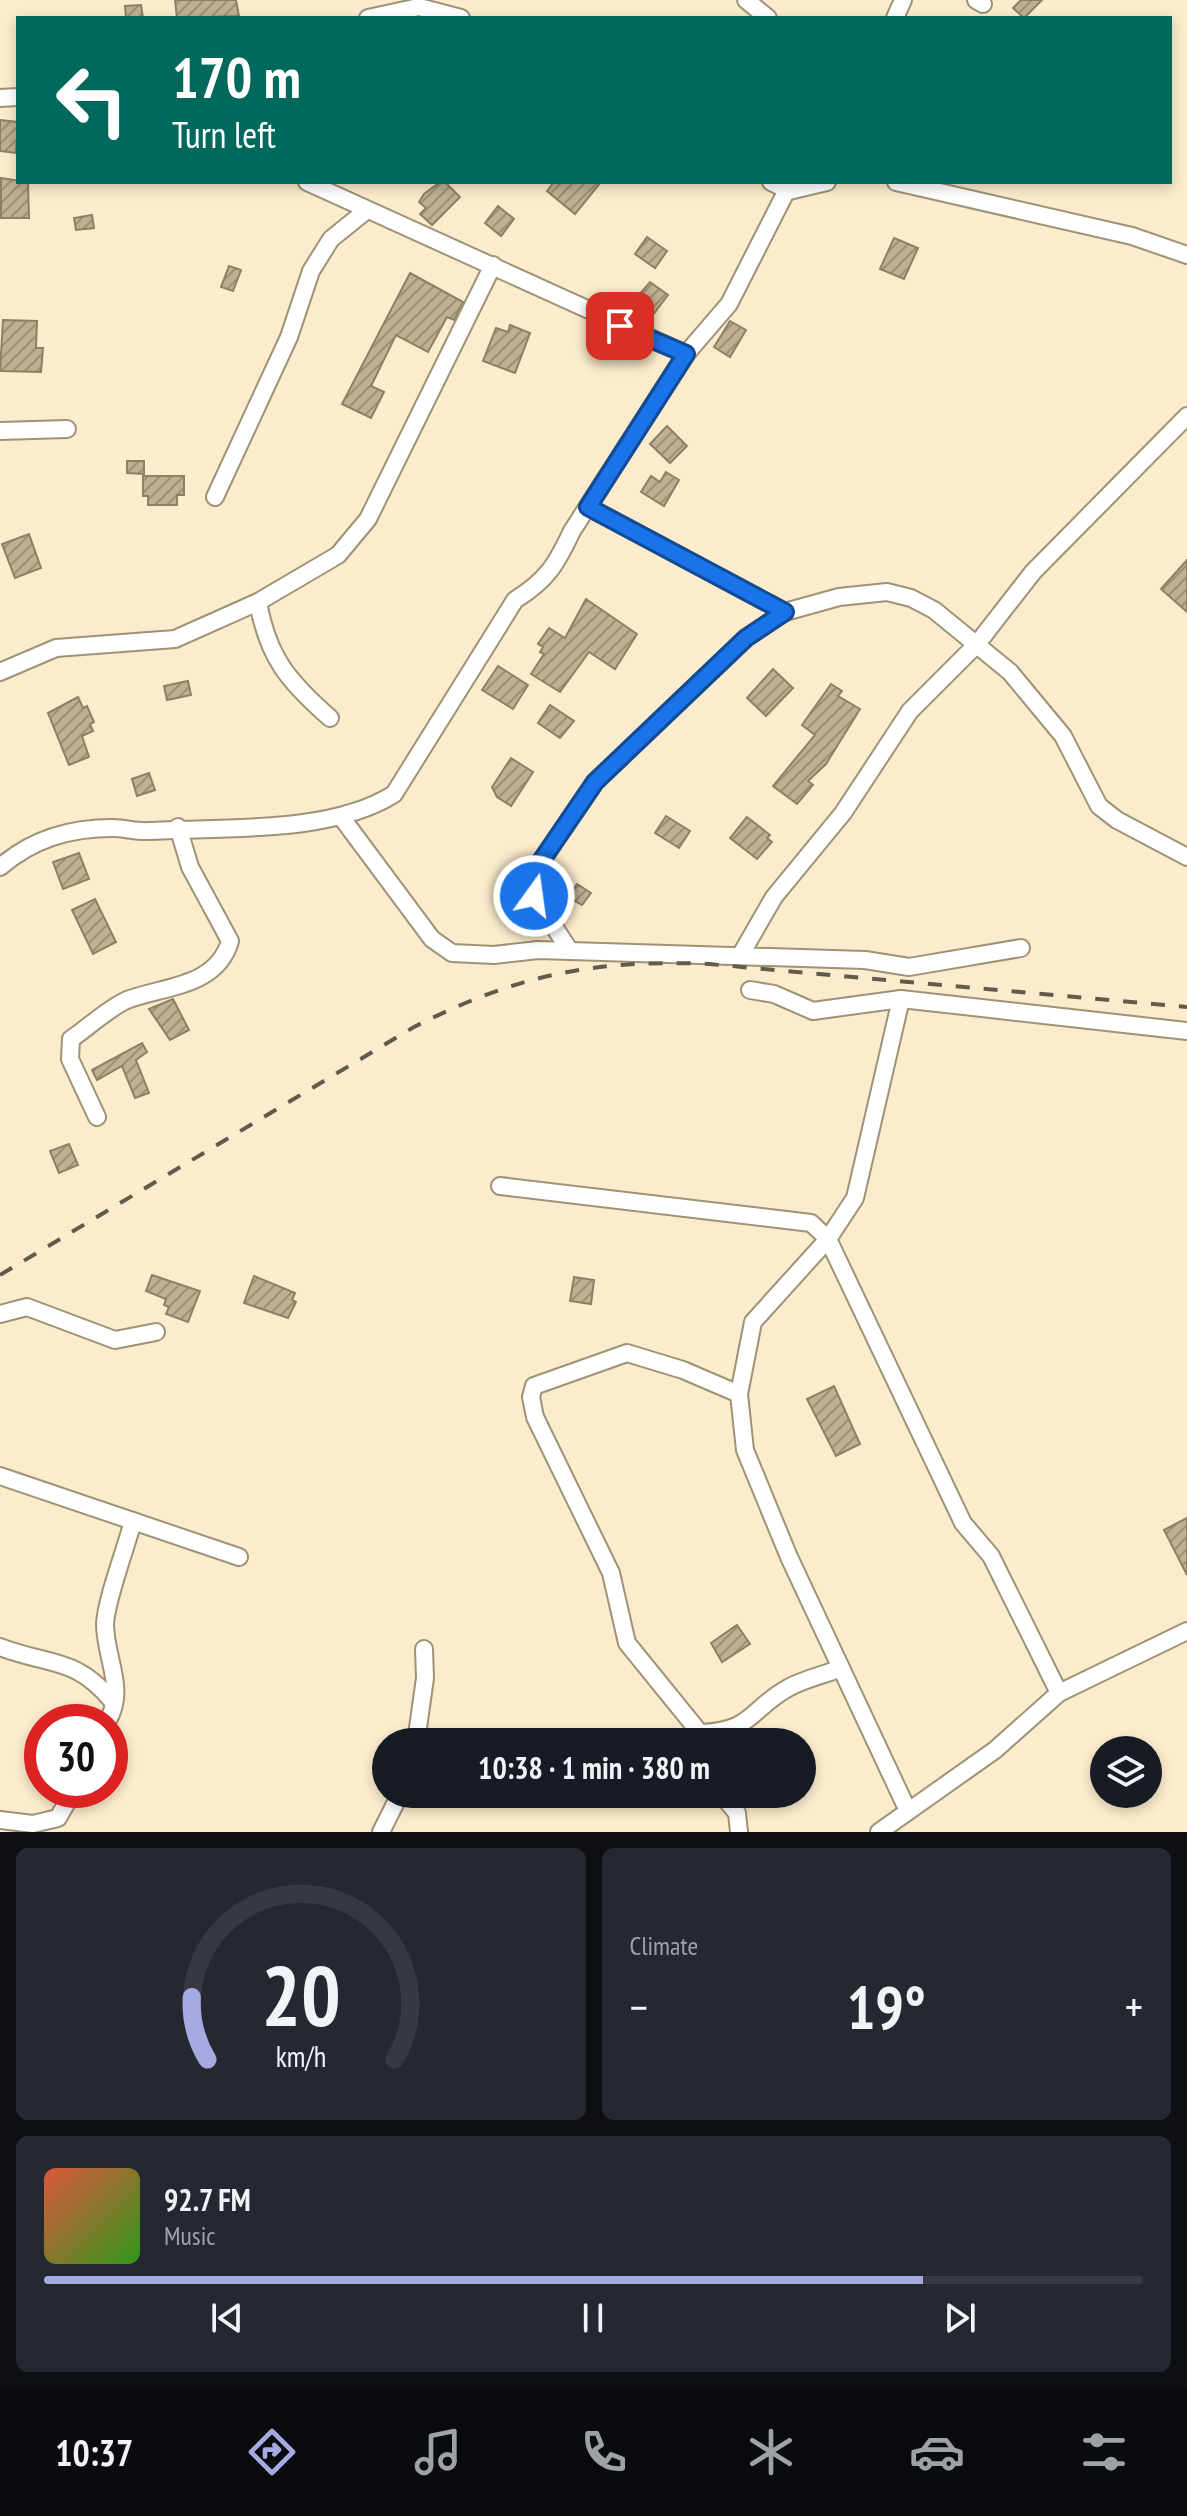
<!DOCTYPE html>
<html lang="en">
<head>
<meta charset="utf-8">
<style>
  :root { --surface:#171b24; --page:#242831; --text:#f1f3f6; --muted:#9ea1a6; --line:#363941; --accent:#a6aae1 }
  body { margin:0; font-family:"PT Sans Narrow",sans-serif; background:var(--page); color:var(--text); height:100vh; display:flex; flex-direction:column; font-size:30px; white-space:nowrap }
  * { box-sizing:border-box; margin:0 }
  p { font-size:26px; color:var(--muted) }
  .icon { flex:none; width:44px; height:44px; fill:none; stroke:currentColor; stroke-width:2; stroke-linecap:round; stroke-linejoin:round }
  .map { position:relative; height:1832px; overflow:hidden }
  .sheet { display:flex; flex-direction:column; gap:16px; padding:16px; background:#0d0f14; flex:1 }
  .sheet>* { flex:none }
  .banner { position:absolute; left:16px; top:16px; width:1156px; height:168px; border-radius:0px; box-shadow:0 4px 12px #0003; background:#00695c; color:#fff; overflow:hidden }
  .tools { position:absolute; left:1090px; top:1736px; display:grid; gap:16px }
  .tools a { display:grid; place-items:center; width:72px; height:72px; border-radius:50%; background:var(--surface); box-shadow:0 4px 12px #0003; font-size:40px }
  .speed { position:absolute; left:24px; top:1704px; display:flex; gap:16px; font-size:40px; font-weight:700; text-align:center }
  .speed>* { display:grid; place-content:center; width:104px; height:104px; border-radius:50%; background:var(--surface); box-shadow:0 4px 12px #0003; line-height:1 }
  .speed .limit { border:12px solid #d22; background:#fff; color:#111 }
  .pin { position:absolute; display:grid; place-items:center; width:68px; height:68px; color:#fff; margin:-34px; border-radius:16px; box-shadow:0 4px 12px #0006 }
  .me { position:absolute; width:88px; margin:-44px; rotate:14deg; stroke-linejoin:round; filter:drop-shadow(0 0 6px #0008) }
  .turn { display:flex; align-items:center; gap:28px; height:168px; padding:0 24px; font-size:36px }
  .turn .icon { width:104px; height:104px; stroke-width:2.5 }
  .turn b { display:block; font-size:56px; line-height:68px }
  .big { font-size:60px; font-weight:700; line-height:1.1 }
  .sheet .card { flex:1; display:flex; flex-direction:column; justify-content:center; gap:12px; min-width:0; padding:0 28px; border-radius:12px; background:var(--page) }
  .sheet .dial { align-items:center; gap:0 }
  .dial svg { height:208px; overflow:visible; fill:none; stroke:var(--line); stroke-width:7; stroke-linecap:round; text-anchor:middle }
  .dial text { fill:var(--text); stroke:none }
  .song { display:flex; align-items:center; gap:24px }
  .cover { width:96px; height:96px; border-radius:12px; background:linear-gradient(135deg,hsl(10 70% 55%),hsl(110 70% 35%)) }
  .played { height:8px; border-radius:4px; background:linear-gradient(90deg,var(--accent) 80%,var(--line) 80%) }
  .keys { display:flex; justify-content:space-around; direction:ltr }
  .heat { display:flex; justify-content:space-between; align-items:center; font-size:44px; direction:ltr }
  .sheet .tiles { flex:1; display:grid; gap:16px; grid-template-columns:1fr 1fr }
  .card:last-child { grid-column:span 2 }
  .trip { position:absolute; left:372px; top:1728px; width:444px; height:80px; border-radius:40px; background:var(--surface); box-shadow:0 4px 12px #0003; font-weight:700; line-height:80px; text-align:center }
  .menu { display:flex; height:128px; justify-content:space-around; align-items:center; background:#090b0e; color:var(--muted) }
  .menu .icon { width:56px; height:56px }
  .menu .selected { color:var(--accent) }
  .menu b { font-size:36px; color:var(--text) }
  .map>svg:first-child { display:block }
</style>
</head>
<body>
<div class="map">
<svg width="1187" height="1832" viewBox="0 0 1187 1832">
  <defs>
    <pattern id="building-hatch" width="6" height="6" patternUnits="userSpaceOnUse" patternTransform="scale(2)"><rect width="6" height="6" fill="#beb092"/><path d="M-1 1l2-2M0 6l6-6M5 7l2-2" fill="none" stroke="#9c9077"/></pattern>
  </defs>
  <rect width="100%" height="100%" fill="#fbeccd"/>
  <g fill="url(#building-hatch)" stroke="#8d8064" stroke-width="2">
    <polygon points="175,0 236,0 239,16 177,18"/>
    <polygon points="1021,0 1042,0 1024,18 1013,8"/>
    <polygon points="141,5 143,18 126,18 125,6"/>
    <polygon points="0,120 18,122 16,153 0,151"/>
    <polygon points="1,178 28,182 29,218 1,218"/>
    <polygon points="440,182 445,182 460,197 432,225 420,214 426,208 419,202 424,194"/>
    <polygon points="554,182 601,182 575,214 547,191"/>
    <polygon points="498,206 514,219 501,236 485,223"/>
    <polygon points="92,215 94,228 76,230 74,218"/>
    <polygon points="647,237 667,251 655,268 635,254"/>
    <polygon points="894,238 918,248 904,279 880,269"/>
    <polygon points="229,266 241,270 233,291 221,287"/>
    <polygon points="410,273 463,302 454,320 447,317 428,352 396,335 371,386 384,392 371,418 342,404"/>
    <polygon points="650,282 668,295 646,324 623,313"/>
    <polygon points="3,320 37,321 36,348 43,348 41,372 0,371"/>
    <polygon points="730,321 746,330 730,357 714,347"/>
    <polygon points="510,325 530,333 515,373 483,361 496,328 508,332"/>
    <polygon points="667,426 687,446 670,463 650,444"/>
    <polygon points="127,461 144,461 144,474 127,473"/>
    <polygon points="666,472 679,480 664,506 641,492 651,476 660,482"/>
    <polygon points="143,476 184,476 184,495 177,495 177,505 148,505 148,496 143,496"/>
    <polygon points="29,534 41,568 15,578 2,544"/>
    <polygon points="1187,560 1187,612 1161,589"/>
    <polygon points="586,599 637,634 615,669 589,652 560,692 531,674 544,654 540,652 543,647 538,644 549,628 565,638"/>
    <polygon points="498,666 528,685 513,709 482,690"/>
    <polygon points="773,669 793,688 766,716 747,698"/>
    <polygon points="188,681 191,695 167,700 164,686"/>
    <polygon points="831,684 842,691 838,696 860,709 826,764 808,781 813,785 797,804 773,786 815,735 802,725"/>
    <polygon points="78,697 83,708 87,706 94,722 90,724 93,731 82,736 89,757 69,765 48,713"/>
    <polygon points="550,705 574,721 560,738 538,723"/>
    <polygon points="511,758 533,772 511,806 497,797 492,787"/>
    <polygon points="149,773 155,790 137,796 132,779"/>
    <polygon points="666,816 690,831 679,848 655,833"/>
    <polygon points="747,817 770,835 767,838 772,842 757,859 730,838"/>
    <polygon points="79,853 89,879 63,889 53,862"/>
    <polygon points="577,884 591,893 582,905 568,897"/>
    <polygon points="95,899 116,942 93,954 72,910"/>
    <polygon points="173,999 189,1030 170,1040 149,1009"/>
    <polygon points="142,1043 147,1052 136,1060 149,1093 135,1098 122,1066 97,1080 92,1070"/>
    <polygon points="69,1144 78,1165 59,1173 50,1151"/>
    <polygon points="152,1275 200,1291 188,1322 166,1314 169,1307 164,1305 166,1299 146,1291"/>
    <polygon points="254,1276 295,1293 292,1300 296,1302 288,1318 244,1303"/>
    <polygon points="574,1277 594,1280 591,1304 570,1301"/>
    <polygon points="834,1386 860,1444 836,1456 807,1399"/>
    <polygon points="1187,1518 1187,1575 1164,1530"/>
    <polygon points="737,1625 750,1644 722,1662 711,1643"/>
  </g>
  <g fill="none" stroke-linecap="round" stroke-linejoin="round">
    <defs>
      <g id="minor">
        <polyline points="746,0 768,18"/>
        <polyline points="976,0 983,4"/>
        <polyline points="368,18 419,7 461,18"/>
        <polyline points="895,18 903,0"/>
        <polyline points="0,98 18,97"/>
        <polyline points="307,182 686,354"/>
        <polyline points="771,182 786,189"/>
        <polyline points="896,182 1132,236 1187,255"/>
        <polyline points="785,192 827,182"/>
        <polyline points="0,431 67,429"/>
        <polyline points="215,497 289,337 311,271 331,239 367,210"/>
        <polyline points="588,507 785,612"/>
        <path d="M258 602C268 658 289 682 330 718"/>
        <polyline points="0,672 56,648 175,639 258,602 338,555 368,519 493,265"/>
        <polyline points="342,818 432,939 452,953 494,955 538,950 865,960 909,967 1021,948"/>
        <path d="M0 867C33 839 69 828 113 828 125 828 137 832 149 831 224 827 331 834 394 794L515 600C547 580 556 565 572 531L686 354 729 304 791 182"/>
        <polyline points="570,951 534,896 535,870 595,782 746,638 785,612 839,597 887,592 911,598 934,610 1010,672 1063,736 1099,806 1117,820 1187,857"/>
        <polyline points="740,956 774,897 843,813 910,711 977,644 1033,572 1187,416"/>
        <polyline points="750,990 774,994 813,1011 901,999 1187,1031"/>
        <polyline points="901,999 855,1198 828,1239 753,1322 739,1394 745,1450 789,1557 908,1811"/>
        <path d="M97 1117 70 1059 71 1039C89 1027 107 1009 127 1000 164 986 217 987 230 941L190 867 178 827"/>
        <polyline points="500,1186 811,1223 828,1239 963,1523 991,1556 1059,1693"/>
        <polyline points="0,1314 27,1307 115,1340 156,1332"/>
        <polyline points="0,1476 239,1557"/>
        <path d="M0 1647C49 1666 76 1656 113 1702"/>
        <path d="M107 1722C127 1690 105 1658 105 1624 106 1600 126 1548 133 1521"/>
        <path d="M700 1733C753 1731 749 1710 788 1688 804 1679 824 1675 841 1668"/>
        <polyline points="416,1742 425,1678 424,1649"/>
        <polyline points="702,1742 700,1733 627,1643 611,1573 535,1417 531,1397 534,1386 627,1353 683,1370 739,1394"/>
        <polyline points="721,1794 737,1813 739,1832"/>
        <polyline points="0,1820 33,1824 58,1818 74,1790"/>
        <polyline points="381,1832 400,1794"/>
        <polyline points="879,1832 995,1750 1059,1693 1187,1631"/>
      </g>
    </defs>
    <use href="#minor" stroke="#9f9275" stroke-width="20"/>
    <use href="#minor" stroke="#fff" stroke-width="16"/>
    <path stroke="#625a4a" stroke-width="4" stroke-dasharray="14 14" stroke-linecap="butt" d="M0 1275 414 1027C516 975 595 959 709 964L1187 1007"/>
  </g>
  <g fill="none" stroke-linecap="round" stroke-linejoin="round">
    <defs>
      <polyline id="route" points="534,896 535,870 595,782 746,638 785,612 588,507 686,354 620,326"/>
    </defs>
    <use href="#route" stroke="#114b97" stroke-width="20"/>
    <use href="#route" stroke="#1a73e8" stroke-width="14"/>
  </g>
</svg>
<div class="tools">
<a><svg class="icon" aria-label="layers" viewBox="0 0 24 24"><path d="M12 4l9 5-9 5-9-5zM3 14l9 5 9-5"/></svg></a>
</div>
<div class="speed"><div class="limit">30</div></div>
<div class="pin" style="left:620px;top:326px;background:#d93025"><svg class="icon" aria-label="arrive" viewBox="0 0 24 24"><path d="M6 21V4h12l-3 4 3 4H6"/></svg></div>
<svg class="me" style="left:534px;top:896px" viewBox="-20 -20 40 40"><circle r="17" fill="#1a73e8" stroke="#fff" stroke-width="3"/><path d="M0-11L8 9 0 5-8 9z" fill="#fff"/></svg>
<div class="trip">10:38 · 1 min · 380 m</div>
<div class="banner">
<div class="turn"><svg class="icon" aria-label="left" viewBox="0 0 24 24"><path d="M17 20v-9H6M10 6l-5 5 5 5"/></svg><div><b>170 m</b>Turn left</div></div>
</div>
</div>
<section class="sheet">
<div class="tiles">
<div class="card dial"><svg viewBox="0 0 100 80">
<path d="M14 69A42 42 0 1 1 86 69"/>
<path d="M14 69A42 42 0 0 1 8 45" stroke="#a6aae1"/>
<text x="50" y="56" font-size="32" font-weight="700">20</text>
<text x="50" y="72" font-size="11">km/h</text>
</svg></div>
<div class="card"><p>Climate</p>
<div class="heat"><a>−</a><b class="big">19°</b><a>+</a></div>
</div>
<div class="card">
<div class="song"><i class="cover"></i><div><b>92.7 FM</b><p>Music</p></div></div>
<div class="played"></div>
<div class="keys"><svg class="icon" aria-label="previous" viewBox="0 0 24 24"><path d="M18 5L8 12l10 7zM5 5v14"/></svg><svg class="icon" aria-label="pause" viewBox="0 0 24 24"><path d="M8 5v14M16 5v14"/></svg><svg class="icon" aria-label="next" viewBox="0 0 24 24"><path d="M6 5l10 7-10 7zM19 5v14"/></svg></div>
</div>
</div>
</section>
<nav class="menu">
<b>10:37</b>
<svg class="icon selected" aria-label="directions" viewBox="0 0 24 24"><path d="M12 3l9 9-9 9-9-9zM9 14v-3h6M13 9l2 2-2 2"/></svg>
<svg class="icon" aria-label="music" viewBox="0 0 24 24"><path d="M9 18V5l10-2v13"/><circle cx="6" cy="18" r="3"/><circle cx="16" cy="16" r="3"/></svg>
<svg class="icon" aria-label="phone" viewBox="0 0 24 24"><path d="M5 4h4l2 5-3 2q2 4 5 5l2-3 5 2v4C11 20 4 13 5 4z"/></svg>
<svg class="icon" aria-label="climate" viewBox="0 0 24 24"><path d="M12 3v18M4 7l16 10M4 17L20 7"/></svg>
<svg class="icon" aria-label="car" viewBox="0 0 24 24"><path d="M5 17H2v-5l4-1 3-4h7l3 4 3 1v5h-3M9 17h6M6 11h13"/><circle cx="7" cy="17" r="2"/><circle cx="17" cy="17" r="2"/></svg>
<svg class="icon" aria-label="filters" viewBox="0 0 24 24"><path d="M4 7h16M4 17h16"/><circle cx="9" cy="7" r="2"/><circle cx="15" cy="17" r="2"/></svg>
</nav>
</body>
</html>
